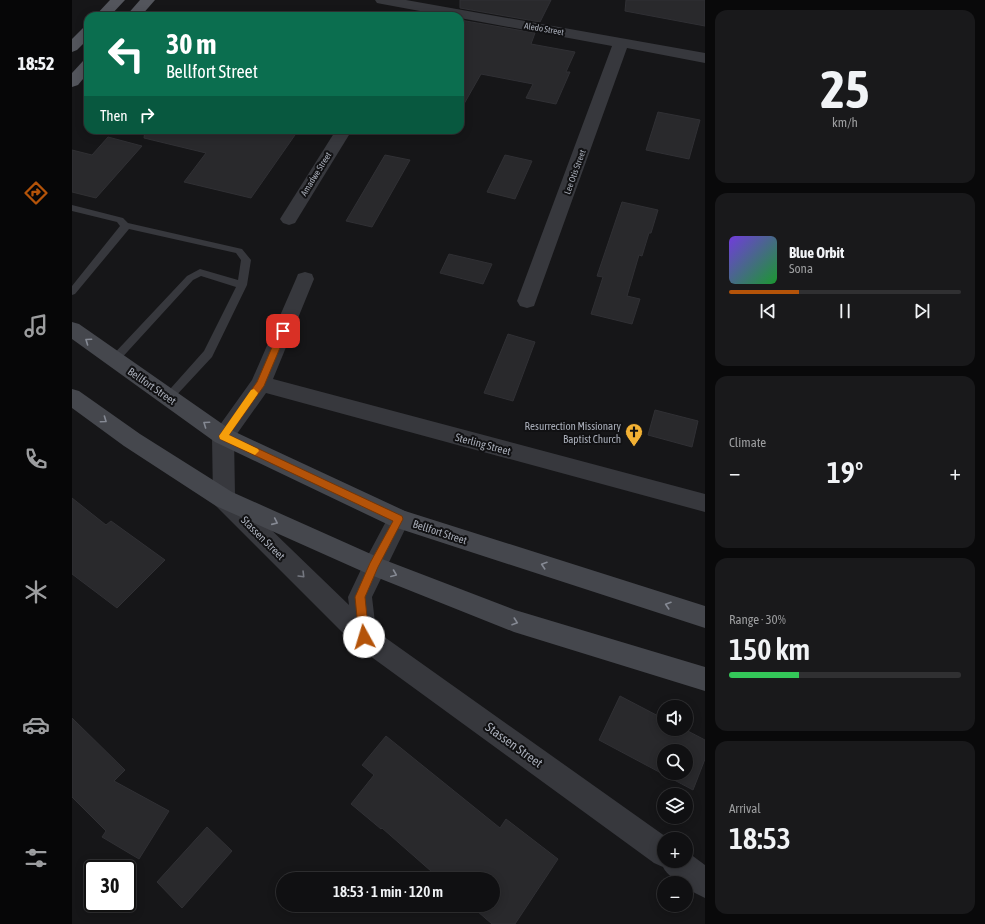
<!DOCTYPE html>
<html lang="en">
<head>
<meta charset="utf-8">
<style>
  :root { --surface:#101012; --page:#19191b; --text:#f1f3f6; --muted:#9c9d9f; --line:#303032; --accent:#b45309 }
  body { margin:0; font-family:"Asap Condensed",sans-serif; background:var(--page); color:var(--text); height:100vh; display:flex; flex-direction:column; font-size:15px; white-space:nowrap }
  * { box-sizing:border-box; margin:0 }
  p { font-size:13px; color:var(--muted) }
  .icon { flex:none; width:22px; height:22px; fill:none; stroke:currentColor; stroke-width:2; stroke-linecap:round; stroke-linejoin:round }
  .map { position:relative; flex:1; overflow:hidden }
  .side { display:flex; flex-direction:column; gap:10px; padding:10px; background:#09090a; width:280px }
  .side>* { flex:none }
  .hud { position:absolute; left:12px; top:12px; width:380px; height:122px; border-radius:12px; box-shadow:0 2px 10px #0003,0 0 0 1px var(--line); background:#0b6e4f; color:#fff; overflow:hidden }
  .buttons { position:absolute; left:585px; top:700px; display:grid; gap:8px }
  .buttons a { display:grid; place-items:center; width:36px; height:36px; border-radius:50%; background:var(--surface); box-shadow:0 2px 10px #0003,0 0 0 1px var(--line); font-size:20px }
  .speed { position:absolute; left:12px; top:860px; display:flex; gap:8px; font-size:20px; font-weight:700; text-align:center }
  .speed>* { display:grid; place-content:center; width:52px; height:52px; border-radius:50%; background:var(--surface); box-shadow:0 2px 10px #0003,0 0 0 1px var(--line); line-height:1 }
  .speed .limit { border:2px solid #111; border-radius:6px; background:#fff; color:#111 }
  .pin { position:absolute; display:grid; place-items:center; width:34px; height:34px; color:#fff; margin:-17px; border-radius:8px; box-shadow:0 2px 6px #0006 }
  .me { position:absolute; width:44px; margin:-22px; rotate:354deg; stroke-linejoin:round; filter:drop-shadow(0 0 3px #0008) }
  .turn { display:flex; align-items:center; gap:14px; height:84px; padding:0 16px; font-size:18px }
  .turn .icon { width:52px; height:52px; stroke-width:2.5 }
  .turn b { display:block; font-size:28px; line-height:34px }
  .then { display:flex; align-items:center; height:38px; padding:0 16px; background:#0003; gap:8px; font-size:15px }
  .big { font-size:30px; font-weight:600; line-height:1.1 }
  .side .widget { flex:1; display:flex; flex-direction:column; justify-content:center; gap:6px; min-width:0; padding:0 14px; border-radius:12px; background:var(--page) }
  .side .dial { align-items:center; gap:0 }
  .dial b { font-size:52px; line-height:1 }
  .song { display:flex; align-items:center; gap:12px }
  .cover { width:48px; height:48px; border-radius:6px; background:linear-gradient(135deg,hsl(260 70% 55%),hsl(130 70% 35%)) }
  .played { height:4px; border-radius:2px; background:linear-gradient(90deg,var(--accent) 30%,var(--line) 30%) }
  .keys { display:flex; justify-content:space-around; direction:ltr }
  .heat { display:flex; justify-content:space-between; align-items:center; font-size:22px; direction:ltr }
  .charge { height:6px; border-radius:3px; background:linear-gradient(90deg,#34c759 30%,var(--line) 0) }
  .trip { position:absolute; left:204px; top:872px; width:224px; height:40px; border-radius:20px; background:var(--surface); box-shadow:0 2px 10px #0003,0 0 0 1px var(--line); font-weight:600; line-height:40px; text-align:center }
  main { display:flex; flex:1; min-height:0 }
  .dock { display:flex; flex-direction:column; width:72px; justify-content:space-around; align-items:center; background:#060607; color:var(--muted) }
  .dock .icon { width:28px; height:28px }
  .dock .on { color:var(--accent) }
  .dock b { font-size:18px; color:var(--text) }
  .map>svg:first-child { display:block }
</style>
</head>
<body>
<main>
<nav class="dock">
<b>18:52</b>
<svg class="icon on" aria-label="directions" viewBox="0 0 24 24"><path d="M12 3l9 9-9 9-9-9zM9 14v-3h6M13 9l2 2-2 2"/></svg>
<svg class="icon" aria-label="music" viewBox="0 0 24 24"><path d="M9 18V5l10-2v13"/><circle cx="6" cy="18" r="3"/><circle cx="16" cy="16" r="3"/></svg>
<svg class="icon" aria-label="phone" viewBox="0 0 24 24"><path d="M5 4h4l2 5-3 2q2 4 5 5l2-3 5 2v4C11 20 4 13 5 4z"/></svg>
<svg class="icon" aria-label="climate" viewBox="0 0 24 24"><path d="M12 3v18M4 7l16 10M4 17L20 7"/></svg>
<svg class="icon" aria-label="car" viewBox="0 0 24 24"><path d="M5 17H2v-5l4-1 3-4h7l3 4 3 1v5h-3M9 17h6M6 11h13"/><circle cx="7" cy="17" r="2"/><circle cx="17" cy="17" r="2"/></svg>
<svg class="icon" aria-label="filters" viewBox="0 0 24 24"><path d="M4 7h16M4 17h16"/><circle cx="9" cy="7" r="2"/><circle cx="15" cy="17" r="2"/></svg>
</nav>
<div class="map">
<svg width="633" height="924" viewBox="0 0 633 924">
  <rect width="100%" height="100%" fill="#161618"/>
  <g fill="#29292c" stroke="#303034" fill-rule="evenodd">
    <polygon points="388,0 479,0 468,22 388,8"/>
    <polygon points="554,0 633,0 633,26 553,11"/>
    <polygon points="388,20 463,33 459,44 503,52 494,72 498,72 484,104 454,98 461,84 409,74 388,111"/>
    <polygon points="586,112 628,120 617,159 574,150"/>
    <polygon points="73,130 201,130 223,135 179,198 112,182 134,153 72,138"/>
    <polygon points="36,137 70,146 24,198 0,192 0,150 20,155"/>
    <polygon points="313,155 338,160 300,227 274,221"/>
    <polygon points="433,155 460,161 443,199 415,192"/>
    <polygon points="550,202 586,210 579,233 577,233 570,256 567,255 555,296 568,299 560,324 519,314 531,277 525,276"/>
    <polygon points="377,254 420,264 411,284 368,273"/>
    <polygon points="436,334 463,342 441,401 412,393"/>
    <polygon points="583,410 626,421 620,447 576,435"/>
    <polygon points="0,498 34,525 39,521 93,560 45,608 0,574"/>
    <path d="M548 696 592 719V729H612L633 740V759L621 790 527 740ZM592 751H614V773H592Z"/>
    <polygon points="0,718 53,770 42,781 97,811 67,859 30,837 34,831 0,797"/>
    <polygon points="314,736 428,828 434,819 486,859 443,924 420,924 398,905 421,905 421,879 368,879 310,828 309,829 279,804 302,775 290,765"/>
    <polygon points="135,827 160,851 110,908 85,882"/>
  </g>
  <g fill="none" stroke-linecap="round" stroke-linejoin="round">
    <polygon fill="#37383d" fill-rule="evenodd" points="0,205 51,218 56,223 170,249 179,260 175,285 140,357 100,400 92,400 91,397 132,351 164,287 129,276 121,280 46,362 38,362 37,359 115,276 128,269 166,280 169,260 164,253 57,229 3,294 0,295 0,286 48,226 45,222 0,211"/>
    <g fill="#37383d" fill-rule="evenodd">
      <polygon points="303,0 334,0 633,53 633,63 555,48 462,306 455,308 448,306 445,301 540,46 388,18 388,16 375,16 310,4 305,3"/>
      <polygon points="264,130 280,130 223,223 217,225 211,223 208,219"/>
      <path d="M233 272 240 274 242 279 201 379 633 494V512L194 393 162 438 163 495 277 605 276 597 294 559 319 512 327 509 335 512 338 519 300 597 304 631 597 839H592V861H614V851L633 865V898L623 893 614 887V883C606 883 594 874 591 867L582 863 283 645 144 506 141 499 140 436 180 380 224 279 226 274Z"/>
    </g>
    <g fill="#45474d" fill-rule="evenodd">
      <polygon points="0,322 7,324 159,430 333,511 633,606 633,628 319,526 143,442 0,339"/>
      <polygon points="0,389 7,391 68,434 160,492 310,559 443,610 633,667 633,691 442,632 294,573 144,506 52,446 0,408"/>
    </g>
    <g fill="#53555c" fill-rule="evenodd">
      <polygon points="38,0 53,0 38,16 23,16"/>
      <polygon points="68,0 83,0 69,16 54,16"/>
      <polygon points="16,27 16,39 5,50 0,52 0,39 11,28"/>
      <polygon points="16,59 16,73 6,85 0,87 0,73 11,61"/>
    </g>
  </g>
  <defs><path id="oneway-chevron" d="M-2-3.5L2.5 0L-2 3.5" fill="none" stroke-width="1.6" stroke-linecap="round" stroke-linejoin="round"/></defs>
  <g stroke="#858993">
    <use href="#oneway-chevron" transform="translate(16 341) rotate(-145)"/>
    <use href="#oneway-chevron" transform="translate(32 420) rotate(35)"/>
    <use href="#oneway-chevron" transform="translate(134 424) rotate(-145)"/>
    <use href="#oneway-chevron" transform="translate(203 522) rotate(24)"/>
    <use href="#oneway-chevron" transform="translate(472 565) rotate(-162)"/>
    <use href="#oneway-chevron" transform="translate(322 574) rotate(22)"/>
    <use href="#oneway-chevron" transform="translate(596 605) rotate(-162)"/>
    <use href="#oneway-chevron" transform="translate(443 622) rotate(19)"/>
  </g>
  <use stroke="#757881" href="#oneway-chevron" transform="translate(230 575) rotate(45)"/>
  <polygon fill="#b45309" stroke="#753606" points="211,328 215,331 192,386 157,435 330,516 331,519 306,567 293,597 297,637 296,641 292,642 289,641 287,637 283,597 298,563 321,521 148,439 147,436 185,382 207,331"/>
  <polygon fill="#f59e0b" points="182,389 186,393 185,395 157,435 186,449 187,451 183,455 148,439 147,436 179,390"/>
  <defs>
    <symbol id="church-pin" viewBox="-11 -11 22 30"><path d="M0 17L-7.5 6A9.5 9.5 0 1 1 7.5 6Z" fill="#f2b134" stroke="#111113"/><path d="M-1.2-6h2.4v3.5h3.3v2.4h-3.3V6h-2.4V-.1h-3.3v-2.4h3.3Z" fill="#111"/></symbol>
  </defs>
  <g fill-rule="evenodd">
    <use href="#church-pin" x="552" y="422" width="20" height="27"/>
  </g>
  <g text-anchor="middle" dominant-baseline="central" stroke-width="4" stroke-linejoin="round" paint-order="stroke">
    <g font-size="9" fill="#a8adb8" stroke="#111113">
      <text transform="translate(472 29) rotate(10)">Aledo Street</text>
      <text transform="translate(503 172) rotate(-70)">Lee Otis Street</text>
      <text transform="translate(244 174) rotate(-58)">Amadwe Street</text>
    </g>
    <g font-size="11" fill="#a8adb8" stroke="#111113">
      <text transform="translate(80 386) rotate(35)">Bellfort Street</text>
      <text transform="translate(411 444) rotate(15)">Sterling Street</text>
      <text transform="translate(368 532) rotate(18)">Bellfort Street</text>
      <text transform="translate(191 538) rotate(45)">Stassen Street</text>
    </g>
    <g font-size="11" fill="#a8adb8" stroke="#111113" text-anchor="end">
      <text x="549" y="426">Resurrection Missionary<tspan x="549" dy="13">Baptist Church</tspan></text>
    </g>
    <g font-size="13" fill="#a8adb8" stroke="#111113">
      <text transform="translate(442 745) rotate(36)">Stassen Street</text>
    </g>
  </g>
</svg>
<div class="buttons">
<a><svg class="icon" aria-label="sound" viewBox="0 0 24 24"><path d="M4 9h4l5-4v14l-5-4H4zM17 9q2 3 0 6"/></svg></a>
<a><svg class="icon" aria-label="search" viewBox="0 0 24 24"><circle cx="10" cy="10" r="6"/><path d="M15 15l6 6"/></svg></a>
<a><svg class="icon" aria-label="layers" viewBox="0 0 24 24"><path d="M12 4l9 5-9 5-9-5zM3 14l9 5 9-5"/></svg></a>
<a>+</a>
<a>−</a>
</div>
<div class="speed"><div class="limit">30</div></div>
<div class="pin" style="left:211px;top:331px;background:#d93025"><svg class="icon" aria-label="arrive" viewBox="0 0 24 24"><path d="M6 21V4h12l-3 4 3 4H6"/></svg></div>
<svg class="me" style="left:292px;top:637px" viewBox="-20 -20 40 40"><circle r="19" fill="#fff"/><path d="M0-13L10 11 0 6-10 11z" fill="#b45309"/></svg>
<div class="trip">18:53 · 1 min · 120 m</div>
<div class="hud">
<div class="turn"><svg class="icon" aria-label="left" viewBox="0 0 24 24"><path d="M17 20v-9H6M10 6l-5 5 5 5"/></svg><div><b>30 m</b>Bellfort Street</div></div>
<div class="then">Then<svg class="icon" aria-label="right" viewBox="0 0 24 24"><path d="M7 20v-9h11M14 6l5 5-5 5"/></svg></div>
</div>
</div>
<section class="side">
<div class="widget dial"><b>25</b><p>km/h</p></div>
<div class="widget">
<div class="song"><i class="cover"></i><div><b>Blue Orbit</b><p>Sona</p></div></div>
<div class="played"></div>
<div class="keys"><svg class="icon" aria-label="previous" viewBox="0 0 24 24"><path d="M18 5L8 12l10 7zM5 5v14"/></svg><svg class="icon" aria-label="pause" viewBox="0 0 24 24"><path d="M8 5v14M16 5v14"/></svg><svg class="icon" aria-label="next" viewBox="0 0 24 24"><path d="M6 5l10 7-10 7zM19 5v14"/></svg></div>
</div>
<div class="widget"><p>Climate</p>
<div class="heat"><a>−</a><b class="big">19°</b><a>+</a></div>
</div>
<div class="widget"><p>Range · 30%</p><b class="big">150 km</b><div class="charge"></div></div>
<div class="widget"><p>Arrival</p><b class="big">18:53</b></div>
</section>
</main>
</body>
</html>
